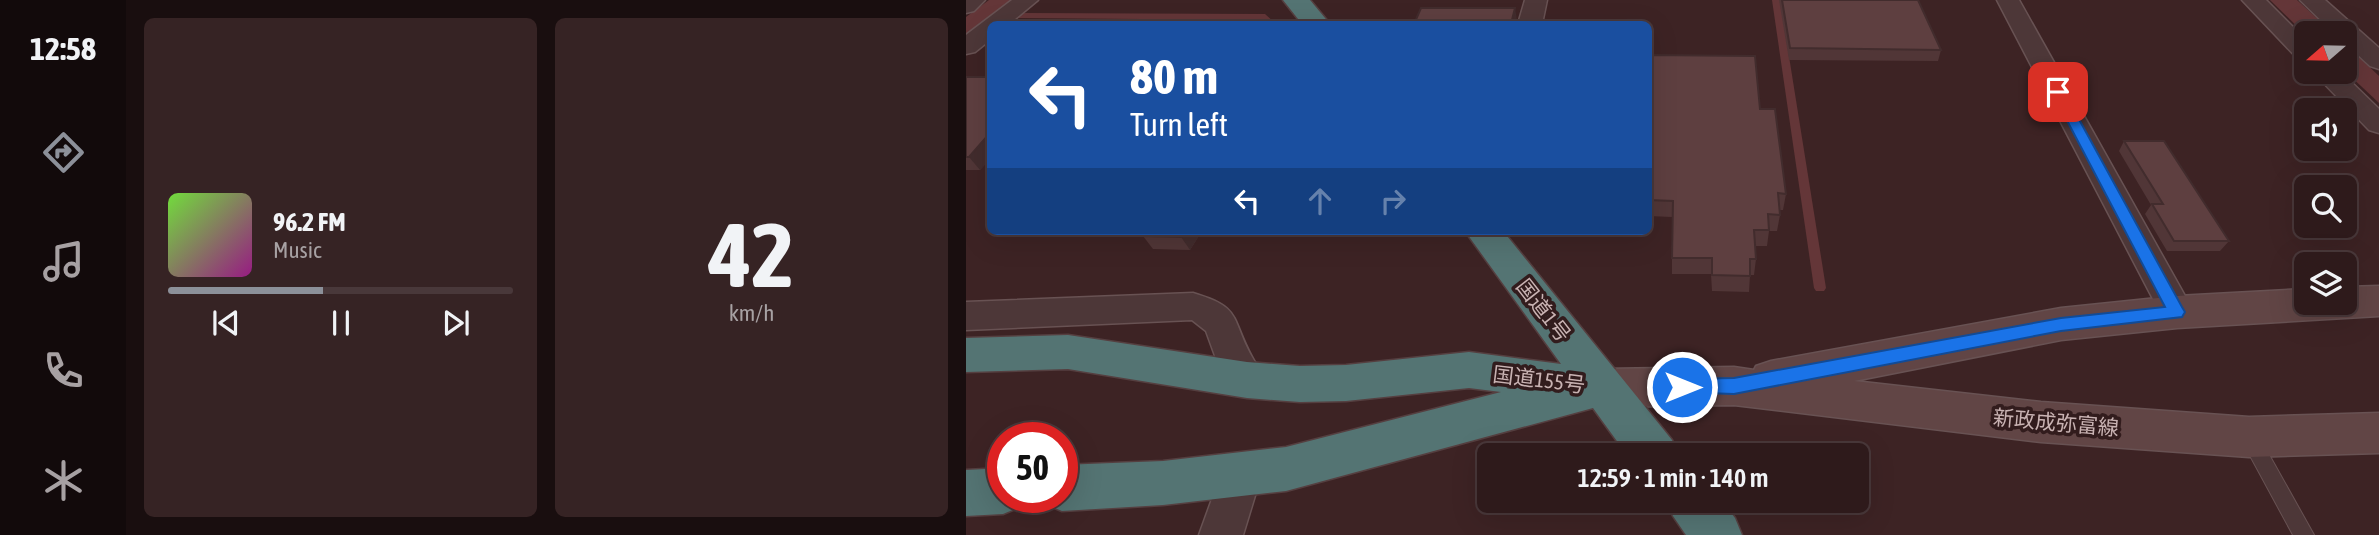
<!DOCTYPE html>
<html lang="en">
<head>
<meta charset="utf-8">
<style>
  :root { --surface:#2e1a1b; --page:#362324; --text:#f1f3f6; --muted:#a7a1a3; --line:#49383a; --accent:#8c9099 }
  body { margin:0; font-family:"Asap Condensed","Noto Sans JP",sans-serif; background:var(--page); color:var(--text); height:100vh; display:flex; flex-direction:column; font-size:26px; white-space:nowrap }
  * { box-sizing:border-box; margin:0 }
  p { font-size:23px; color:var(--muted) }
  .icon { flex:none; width:38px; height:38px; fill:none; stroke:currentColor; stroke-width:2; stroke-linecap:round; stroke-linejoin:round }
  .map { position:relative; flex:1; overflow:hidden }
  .side { display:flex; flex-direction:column; gap:18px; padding:18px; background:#190e0f; width:840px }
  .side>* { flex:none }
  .top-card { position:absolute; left:21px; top:21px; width:665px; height:214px; border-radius:10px; box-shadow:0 7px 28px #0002,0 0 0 2px var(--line); background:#1a4fa0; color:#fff; overflow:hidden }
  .needle { width:46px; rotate:250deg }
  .fabs { position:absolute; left:1328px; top:21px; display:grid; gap:14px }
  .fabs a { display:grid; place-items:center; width:63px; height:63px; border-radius:10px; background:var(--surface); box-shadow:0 7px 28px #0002,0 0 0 2px var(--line); font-size:35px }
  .speed { position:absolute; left:21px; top:422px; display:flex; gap:14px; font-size:35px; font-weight:700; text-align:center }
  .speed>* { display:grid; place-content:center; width:91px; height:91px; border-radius:50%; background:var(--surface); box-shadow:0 7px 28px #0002,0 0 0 2px var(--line); line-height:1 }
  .speed .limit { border:10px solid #d22; background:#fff; color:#111 }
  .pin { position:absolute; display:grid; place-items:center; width:60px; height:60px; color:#fff; margin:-30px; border-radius:14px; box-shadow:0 4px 10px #0006 }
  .me { position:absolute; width:77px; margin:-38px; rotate:90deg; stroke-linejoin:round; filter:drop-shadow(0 0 5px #0008) }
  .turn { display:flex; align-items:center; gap:24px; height:147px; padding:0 28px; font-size:32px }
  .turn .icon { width:91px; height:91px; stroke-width:2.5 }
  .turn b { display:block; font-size:49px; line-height:60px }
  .lanes { display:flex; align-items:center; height:66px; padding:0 28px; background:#0003; justify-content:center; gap:35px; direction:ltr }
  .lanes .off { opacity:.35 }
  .side .widget { flex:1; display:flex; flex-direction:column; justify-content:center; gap:10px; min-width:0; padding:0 24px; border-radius:10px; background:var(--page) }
  .side .dial { align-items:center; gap:0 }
  .dial b { font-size:91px; line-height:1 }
  .song { display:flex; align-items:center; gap:21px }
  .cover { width:84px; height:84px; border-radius:10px; background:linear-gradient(135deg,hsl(100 70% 55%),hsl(310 70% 35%)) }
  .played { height:7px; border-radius:4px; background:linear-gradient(90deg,var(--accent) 45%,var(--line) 45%) }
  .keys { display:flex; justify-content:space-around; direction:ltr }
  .side .tiles { flex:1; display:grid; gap:18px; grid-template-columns:repeat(2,1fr) }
  .trip { position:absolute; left:511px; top:443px; width:392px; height:70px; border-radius:10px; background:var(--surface); box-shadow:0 7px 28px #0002,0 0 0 2px var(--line); font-weight:600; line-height:70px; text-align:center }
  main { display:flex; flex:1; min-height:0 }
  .menu { display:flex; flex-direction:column; width:126px; justify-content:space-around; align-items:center; background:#120a0b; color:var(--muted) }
  .menu .icon { width:49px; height:49px }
  .menu .selected { color:var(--accent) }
  .menu b { font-size:32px; color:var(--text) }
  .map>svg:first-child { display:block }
</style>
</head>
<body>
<main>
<nav class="menu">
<b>12:58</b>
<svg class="icon selected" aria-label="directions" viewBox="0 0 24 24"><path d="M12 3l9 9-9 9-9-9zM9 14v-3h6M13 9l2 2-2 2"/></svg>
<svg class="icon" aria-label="music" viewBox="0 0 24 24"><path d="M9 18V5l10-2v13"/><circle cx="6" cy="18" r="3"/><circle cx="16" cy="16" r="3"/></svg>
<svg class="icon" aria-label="phone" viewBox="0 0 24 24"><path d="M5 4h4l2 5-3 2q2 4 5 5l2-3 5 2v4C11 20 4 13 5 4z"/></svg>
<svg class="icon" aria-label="climate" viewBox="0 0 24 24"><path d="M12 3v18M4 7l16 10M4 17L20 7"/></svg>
</nav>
<section class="side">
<div class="tiles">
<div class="widget">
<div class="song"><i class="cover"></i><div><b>96.2 FM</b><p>Music</p></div></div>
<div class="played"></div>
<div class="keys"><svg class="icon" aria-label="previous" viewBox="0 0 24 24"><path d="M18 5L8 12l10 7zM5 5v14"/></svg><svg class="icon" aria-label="pause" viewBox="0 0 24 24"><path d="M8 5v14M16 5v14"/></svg><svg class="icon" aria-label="next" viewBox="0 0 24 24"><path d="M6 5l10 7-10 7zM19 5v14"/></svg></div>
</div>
<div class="widget dial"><b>42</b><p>km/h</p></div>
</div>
</section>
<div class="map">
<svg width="1413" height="535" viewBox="0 0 1413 535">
  <rect width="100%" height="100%" fill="#3d2324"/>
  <g fill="#643638">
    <polygon points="23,0 46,0 0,34 0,17"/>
    <polygon points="1304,0 1331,0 1367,33 1340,35"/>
    <polygon points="1379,44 1413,76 1413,103 1379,71"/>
  </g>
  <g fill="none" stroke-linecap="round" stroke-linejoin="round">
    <g fill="#643638" fill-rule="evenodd">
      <polygon points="806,0 814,0 860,288 858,291 850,291 848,288"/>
      <polygon points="53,13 299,14 310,24 302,24 297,20 50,18 49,16"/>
    </g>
    <defs>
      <polygon id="lane" points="1284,431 1291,433 1348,535 1327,535 1275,439 1277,433"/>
      <g id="street">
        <polygon points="0,0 19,0 8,11 0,13"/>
        <polygon points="46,0 72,0 43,24 24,24 24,40 9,52 0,54 0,35"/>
        <polygon points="559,0 581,0 576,24 552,24"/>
        <polygon points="1031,0 1053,0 1228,312 1223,322 1211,326 1199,322"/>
        <polygon points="1276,0 1300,0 1340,40 1340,60 1331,58"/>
        <polygon points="1334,0 1359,0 1413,48 1413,69 1404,66 1379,43 1379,33 1368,33"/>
        <polygon points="1347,72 1375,72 1413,109 1413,133 1403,130"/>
        <path d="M227 293C277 308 264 317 286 357 290 365 296 372 300 380L294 391 281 396 268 391 252 364 240 331 226 320 0 330V302Z"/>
        <polygon points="274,457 289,463 295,476 277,535 233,535 259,463"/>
      </g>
      <polygon id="secondary" points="1413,286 1413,316 1211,328 1095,340 888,381 1075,402 1283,417 1413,413 1413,453 1283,457 1075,442 768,405 638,407 622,401 616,388 622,375 638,369 768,367 788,370 790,366 805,361 1095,308 1211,296 1340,289 1340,303 1379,303 1379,287"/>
      <g id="highway">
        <polygon points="317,0 344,0 364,24 336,24"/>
        <polygon points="499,231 537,231 706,440 712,455 661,455 627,408 320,491 197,505 96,511 79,504 76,497 96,497 96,465 197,461 320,447 535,392 503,388 380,401 334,402 281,398 102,369 0,372 0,338 102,335 281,362 334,366 380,365 503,352 595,364"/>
        <polygon points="37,468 37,497 59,497 54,507 37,514 0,516 0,470"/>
        <polygon points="700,500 755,500 769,518 776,535 720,535 707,516"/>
      </g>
    </defs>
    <use href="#lane" stroke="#685253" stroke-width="2"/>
    <use href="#street" stroke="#685253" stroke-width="3"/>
    <use href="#secondary" stroke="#685253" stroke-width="3"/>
    <use href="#highway" stroke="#553f40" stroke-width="3"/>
    <use href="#lane" fill="#4d3738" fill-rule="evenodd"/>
    <use href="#street" fill="#4d3738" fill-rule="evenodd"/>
    <use href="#secondary" fill="#614545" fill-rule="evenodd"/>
    <use href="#highway" fill="#547473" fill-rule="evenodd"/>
  </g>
  <g fill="#513637">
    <polygon points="813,0 952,0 975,50 972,61 823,60"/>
    <polygon points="682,55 794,109 820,194 817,210 813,210 814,215 811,231 803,231 801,246 789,246 790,259 788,275 784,275 783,292 746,291 745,274 706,274 706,217 682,216"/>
    <polygon points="0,77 24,77 24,159 14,170 0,170"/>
    <polygon points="1158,141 1263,241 1254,251 1201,251 1179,214 1185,205 1153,151"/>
    <polygon points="180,231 236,231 224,250 187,249 177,236"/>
  </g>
  <g fill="#422c2d">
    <polygon points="549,8 551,20 549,24 545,24"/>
    <polygon points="24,133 24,159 14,170 3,157"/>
    <polygon points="218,231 236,231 224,250 215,237"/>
  </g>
  <g fill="#5e3f40" stroke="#422c2d" stroke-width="2">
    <polygon points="816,0 952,0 975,50 824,48"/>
    <polygon points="455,8 549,8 545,24 448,24"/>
    <polygon points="682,55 789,56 794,109 809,109 820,194 812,193 814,215 802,214 803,230 788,230 790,259 784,259 784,276 746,275 746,258 706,258 707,201 682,200"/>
    <polygon points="0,77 24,77 24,133 3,157 0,157"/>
    <polygon points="1158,141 1198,141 1263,241 1208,241 1186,204 1197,204"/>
    <polygon points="180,231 218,231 215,237 177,236"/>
  </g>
  <polygon fill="#1a73e8" stroke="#114b97" stroke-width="2" points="1092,88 1098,92 1216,307 1219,312 1216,317 1095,331 768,394 710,392 707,387 710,381 716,379 768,378 1095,318 1199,307 1086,92"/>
  <g text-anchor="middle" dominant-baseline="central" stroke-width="7" stroke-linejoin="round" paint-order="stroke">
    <g font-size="21" fill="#c9b3b3" stroke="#321c1d">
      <text transform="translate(578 310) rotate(52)">国道1号</text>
      <text transform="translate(573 379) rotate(7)">国道155号</text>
      <text transform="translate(1090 422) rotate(5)">新政成弥富線</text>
    </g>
  </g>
</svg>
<div class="fabs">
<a><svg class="needle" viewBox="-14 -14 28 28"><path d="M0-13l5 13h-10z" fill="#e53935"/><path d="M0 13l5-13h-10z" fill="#a7a1a3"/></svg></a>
<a><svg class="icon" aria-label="sound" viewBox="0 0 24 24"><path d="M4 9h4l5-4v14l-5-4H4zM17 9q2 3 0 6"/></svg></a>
<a><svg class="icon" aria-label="search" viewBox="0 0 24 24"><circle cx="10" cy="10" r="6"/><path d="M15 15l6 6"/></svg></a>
<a><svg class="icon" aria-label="layers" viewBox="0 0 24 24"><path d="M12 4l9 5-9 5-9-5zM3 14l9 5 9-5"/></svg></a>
</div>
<div class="speed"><div class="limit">50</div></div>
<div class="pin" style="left:1092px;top:92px;background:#d93025"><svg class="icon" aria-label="arrive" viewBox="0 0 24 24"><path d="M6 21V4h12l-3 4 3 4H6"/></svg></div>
<svg class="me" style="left:716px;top:387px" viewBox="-20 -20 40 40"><circle r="17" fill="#1a73e8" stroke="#fff" stroke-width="3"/><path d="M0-11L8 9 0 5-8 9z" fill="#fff"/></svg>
<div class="trip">12:59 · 1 min · 140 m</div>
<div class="top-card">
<div class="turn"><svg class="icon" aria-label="left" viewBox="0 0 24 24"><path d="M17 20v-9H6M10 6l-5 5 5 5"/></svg><div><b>80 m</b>Turn left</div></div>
<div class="lanes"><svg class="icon" aria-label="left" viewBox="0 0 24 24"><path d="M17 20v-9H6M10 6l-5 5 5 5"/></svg><svg class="icon off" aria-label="ahead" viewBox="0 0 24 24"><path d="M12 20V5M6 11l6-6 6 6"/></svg><svg class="icon off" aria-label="right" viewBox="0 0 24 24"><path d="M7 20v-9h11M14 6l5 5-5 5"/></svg></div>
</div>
</div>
</main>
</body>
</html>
